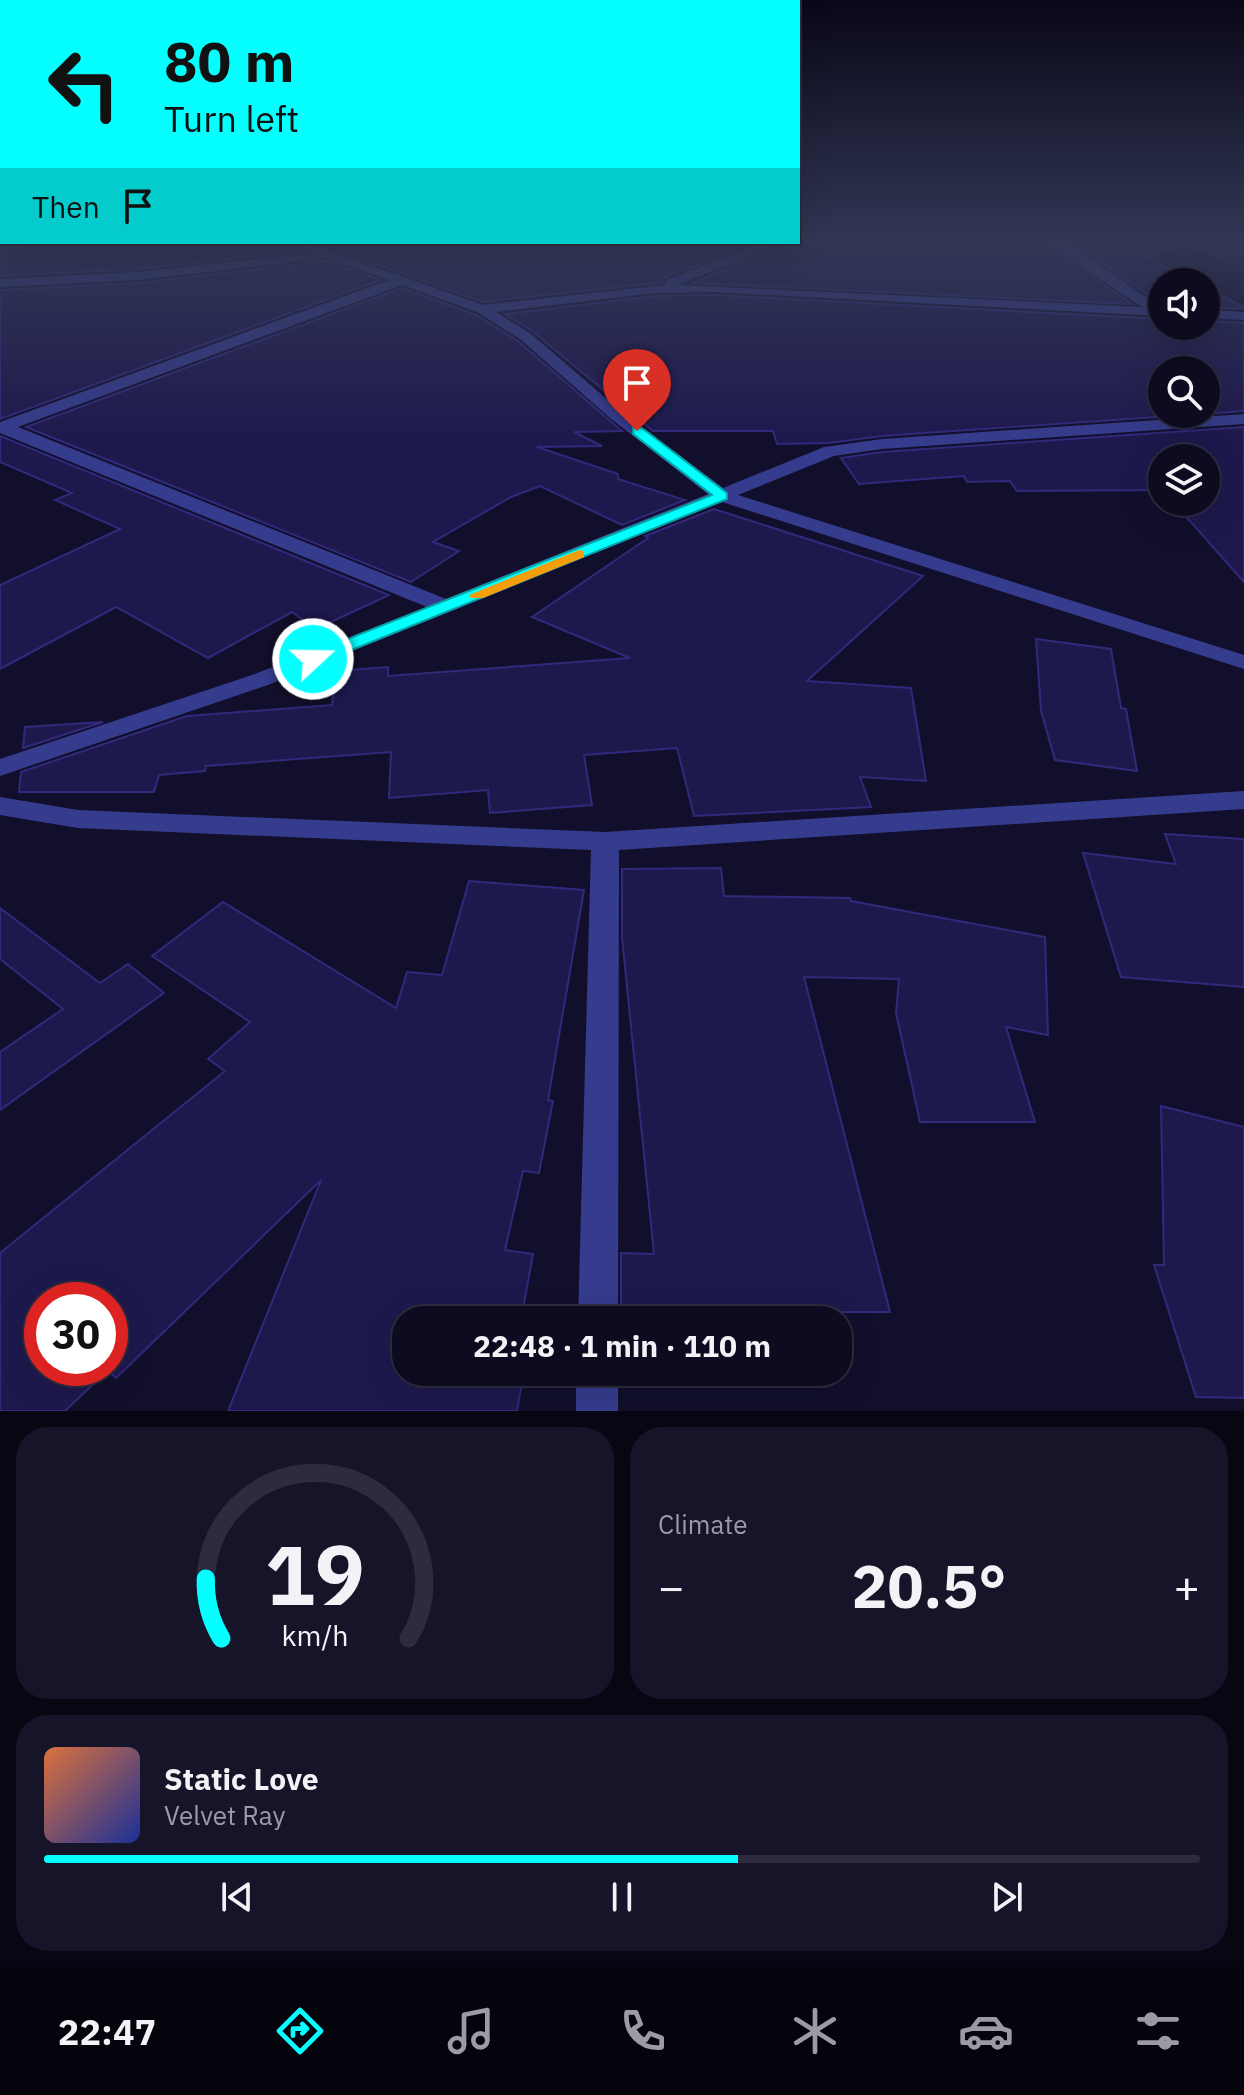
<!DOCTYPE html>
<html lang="en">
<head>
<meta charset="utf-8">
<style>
  :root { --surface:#0d0b20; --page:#161429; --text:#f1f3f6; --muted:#9a9ba5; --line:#2d2b3e; --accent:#05ffff }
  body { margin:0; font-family:"IBM Plex Sans",sans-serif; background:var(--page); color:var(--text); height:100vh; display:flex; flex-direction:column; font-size:30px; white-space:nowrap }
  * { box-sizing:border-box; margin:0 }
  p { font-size:26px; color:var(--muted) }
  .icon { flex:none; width:44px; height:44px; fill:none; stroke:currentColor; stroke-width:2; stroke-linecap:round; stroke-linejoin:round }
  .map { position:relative; height:1411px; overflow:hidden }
  .panel { display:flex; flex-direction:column; gap:16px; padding:16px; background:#070612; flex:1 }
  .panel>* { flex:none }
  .banner { position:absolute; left:0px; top:0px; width:800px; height:244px; box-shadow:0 8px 32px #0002,0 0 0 2px var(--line); background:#05ffff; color:#111; overflow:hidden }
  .tools { position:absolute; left:1148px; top:268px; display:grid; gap:16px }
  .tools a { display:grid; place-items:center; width:72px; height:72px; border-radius:50%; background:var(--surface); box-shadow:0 8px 32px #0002,0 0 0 2px var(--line); font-size:40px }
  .speed { position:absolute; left:24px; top:1282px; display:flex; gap:16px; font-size:40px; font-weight:700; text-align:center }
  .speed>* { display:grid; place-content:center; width:104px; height:104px; border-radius:50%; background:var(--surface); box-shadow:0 8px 32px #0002,0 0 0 2px var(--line); line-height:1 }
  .speed .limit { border:12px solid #d22; background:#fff; color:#111 }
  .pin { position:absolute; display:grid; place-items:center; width:68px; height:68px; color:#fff; margin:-82px -34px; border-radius:50% 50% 50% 0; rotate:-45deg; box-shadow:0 0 8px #0007 }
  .pin .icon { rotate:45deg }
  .me { position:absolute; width:88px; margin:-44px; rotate:69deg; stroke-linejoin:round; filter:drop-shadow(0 0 6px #0008) }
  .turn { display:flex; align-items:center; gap:28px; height:168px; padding:0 32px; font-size:36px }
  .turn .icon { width:104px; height:104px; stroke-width:2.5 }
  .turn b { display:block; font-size:56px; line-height:68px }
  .then { display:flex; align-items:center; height:76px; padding:0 32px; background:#0003; gap:16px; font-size:30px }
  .big { font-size:60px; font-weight:800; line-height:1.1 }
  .panel .widget { flex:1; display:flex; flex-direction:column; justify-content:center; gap:12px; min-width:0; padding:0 28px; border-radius:32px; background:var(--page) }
  .panel .dial { align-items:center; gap:0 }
  .dial svg { height:208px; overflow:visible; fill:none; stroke:var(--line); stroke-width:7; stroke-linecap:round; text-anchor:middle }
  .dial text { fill:var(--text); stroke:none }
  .song { display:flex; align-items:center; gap:24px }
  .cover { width:96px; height:96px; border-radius:12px; background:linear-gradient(135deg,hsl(20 70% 55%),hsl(230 70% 35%)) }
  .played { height:8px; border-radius:4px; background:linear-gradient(90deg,var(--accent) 60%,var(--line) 60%) }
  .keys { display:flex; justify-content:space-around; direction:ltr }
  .heat { display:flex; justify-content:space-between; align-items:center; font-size:44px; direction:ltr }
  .panel .tiles { flex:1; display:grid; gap:16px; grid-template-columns:1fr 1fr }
  .widget:last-child { grid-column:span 2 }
  .trip { position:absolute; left:392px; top:1306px; width:460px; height:80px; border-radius:32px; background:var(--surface); box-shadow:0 8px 32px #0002,0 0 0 2px var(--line); font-weight:800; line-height:80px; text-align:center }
  .tab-bar { display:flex; height:128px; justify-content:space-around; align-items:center; background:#05040d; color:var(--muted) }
  .tab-bar .icon { width:56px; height:56px }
  .tab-bar .selected { color:var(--accent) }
  .tab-bar b { font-size:36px; color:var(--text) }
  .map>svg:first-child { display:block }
</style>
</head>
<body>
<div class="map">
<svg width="1244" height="1411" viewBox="0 0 1244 1411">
  <rect width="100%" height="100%" fill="#110f2b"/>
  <g fill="#1e194d" stroke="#31297b" stroke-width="2" fill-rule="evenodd">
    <polygon points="847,241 1042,241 1132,304 692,283 765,253 858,251"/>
    <polygon points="1068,241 1113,241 1195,282 1162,282 1162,304"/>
    <polygon points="0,242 284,242 301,251 139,269 0,276"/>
    <polygon points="313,242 714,242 730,253 665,277 663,282 483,302"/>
    <polygon points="327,261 380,280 0,419 0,290 139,283"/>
    <polygon points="402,288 476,315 518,341 622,431 574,432 602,446 537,447 618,474 618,479 685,500 622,525 540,486 511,497 433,542 459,551 411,582 26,427"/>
    <polygon points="1206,288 1244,307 1244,309 1206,307"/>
    <polygon points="715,295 1162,319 1162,326 1206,326 1206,321 1244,323 1244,411 1206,414 1206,370 1162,370 1162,414 1200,414 882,436 829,443 777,444 773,431 653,431 532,331 505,314 655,296"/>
    <polygon points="1244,427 1244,582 1173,502 1206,502 1206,458 1162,458 1162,490 1017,491 1010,481 967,482 964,476 859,484 841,458 882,452"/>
    <polygon points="0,436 389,595 316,629 292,612 208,658 116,607 0,669 0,585 120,529 55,500 72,493 0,462"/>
    <polygon points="714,509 923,576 807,681 911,688 926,781 860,777 871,807 694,816 677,748 584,755 592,805 490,813 488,790 389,798 391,752 206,766 205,771 159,775 154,792 19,792 21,772 187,716 332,705 336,671 388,667 388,676 630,658 532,617 648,538 645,536"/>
    <polygon points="1036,639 1111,649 1121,708 1126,709 1137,771 1055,760 1041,711"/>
    <polygon points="103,722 23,748 25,727"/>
    <polygon points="1165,834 1244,839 1244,987 1121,977 1083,853 1176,864"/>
    <polygon points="721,868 724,896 850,898 851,901 1045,937 1048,1035 1006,1027 1035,1122 920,1122 896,1013 899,979 804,977 890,1312 767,1312 768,1320 621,1320 621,1253 654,1254 622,937 622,869"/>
    <path d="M469 881 584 890 548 1100 553 1101 539 1173 523 1171 505 1250 533 1254 521 1320H406V1372H524L517 1411H228L321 1180 116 1378 108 1370 65 1411H0V1253L225 1071 208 1059 250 1022 152 956 223 902 396 1008 407 972 442 975ZM42 1300H110V1368H42Z"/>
    <polygon points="0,908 100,983 128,964 164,993 0,1110 0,1052 63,1009 0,959"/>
    <polygon points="1161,1106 1244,1127 1244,1398 1196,1397 1154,1265 1164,1265"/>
  </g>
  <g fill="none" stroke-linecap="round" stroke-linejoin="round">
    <g fill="#363c8d" fill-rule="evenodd">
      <path d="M1045 241H1061L1073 247 1162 308V316L715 292 655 293 496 312 530 333 622 412 723 488 824 447 882 439 1244 414V424L882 449 834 456 738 495 1244 655V669L722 502 268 685 0 776V759L252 675 427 607 0 433V422L389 280 327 258 139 280 0 287V279L139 272 312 253 287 242H304L483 305 666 285V280L766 242H783L678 285 1142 307ZM402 285 477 312 520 339 610 418 708 494 446 599 18 427Z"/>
      <polygon points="1206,310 1244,312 1244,320 1206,318"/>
      <polygon points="1244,791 1244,809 619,850 618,1320 578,1320 591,850 78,828 0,815 0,797 78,810 605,832"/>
      <rect x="576" y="1372" width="42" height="39"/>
    </g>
  </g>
  <linearGradient id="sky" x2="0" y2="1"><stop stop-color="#090818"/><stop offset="0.55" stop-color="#323755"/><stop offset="1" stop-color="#323755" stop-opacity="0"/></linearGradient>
  <rect width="1244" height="439" fill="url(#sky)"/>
  <polygon fill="#05ffff" stroke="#03a6a6" stroke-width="2" points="633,428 642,428 727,493 727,499 319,663 307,663 304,659 307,655 712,495 633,434"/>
  <polygon fill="#f59e0b" points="579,550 584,551 584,557 483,598 471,598 469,595"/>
</svg>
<div class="tools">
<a><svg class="icon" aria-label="sound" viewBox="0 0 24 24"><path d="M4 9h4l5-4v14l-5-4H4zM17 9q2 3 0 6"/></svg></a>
<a><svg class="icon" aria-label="search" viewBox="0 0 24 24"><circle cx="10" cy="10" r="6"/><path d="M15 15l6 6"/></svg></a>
<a><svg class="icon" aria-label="layers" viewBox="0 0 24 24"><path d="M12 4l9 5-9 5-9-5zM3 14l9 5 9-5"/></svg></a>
</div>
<div class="speed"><div class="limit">30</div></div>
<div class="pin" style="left:637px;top:431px;background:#d93025"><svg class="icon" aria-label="arrive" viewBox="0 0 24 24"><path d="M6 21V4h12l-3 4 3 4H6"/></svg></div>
<svg class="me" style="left:313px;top:659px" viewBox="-20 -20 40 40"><circle r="17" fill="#05ffff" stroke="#fff" stroke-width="3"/><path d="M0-11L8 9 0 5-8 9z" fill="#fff"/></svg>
<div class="trip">22:48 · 1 min · 110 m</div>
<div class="banner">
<div class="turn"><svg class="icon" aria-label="left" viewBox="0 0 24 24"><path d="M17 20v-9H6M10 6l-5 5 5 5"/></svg><div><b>80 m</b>Turn left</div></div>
<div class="then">Then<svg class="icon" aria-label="arrive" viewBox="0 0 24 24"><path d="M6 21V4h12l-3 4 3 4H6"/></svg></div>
</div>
</div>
<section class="panel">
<div class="tiles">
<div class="widget dial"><svg viewBox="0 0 100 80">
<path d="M14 69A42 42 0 1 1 86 69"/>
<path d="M14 69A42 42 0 0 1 8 46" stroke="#05ffff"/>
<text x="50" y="56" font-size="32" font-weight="700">19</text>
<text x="50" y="72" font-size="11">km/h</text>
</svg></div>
<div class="widget"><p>Climate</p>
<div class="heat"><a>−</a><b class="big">20.5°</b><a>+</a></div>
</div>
<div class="widget">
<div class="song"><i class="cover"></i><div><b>Static Love</b><p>Velvet Ray</p></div></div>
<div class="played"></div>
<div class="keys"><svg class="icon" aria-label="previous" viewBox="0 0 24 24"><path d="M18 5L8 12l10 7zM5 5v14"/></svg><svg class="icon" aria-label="pause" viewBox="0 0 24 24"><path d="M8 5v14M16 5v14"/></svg><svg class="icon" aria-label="next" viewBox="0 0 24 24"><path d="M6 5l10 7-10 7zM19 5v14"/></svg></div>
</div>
</div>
</section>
<nav class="tab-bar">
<b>22:47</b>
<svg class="icon selected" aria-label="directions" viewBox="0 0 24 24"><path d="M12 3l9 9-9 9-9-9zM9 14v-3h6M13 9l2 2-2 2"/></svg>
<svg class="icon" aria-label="music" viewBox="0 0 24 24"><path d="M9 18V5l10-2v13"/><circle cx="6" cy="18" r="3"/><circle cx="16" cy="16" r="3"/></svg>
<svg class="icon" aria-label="phone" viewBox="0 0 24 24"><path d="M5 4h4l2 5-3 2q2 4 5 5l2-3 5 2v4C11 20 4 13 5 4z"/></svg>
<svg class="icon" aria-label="climate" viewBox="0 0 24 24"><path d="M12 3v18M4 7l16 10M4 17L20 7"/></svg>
<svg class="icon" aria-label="car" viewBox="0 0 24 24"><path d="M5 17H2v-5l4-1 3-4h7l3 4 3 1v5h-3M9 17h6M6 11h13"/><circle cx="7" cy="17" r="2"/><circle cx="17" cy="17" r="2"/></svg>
<svg class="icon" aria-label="filters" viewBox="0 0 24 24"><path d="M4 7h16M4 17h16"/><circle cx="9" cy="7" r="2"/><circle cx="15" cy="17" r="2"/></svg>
</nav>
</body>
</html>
